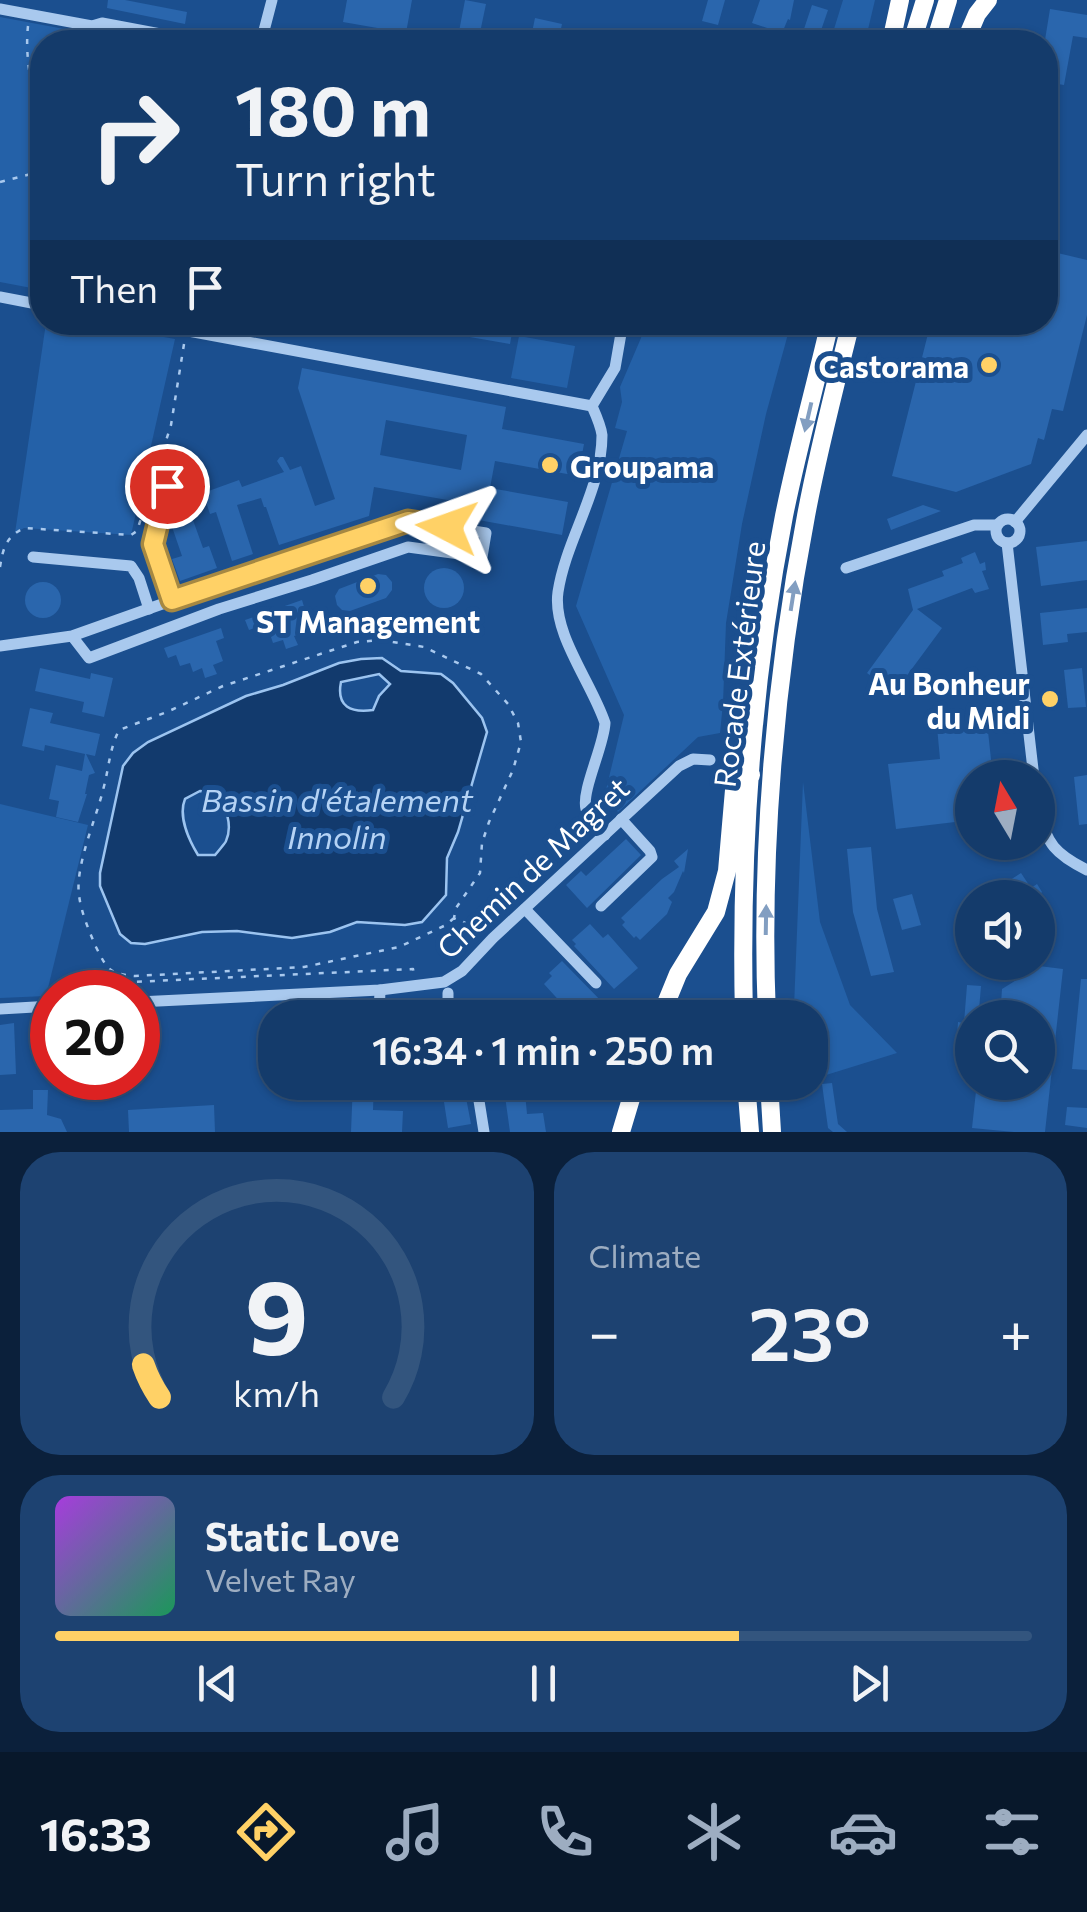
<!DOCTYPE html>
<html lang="en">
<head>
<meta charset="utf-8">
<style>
  :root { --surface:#143b6b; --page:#1d4271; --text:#f1f3f6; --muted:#9dadc1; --line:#33557e; --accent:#ffd166 }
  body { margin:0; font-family:Commissioner,sans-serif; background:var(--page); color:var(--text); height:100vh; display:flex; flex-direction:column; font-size:38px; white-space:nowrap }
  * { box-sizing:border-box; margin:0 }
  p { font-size:32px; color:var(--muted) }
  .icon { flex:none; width:55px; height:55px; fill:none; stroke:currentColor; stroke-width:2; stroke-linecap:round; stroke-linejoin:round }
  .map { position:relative; height:1132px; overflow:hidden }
  .drawer { display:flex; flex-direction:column; gap:20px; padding:20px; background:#0b203b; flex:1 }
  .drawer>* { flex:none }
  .hud { position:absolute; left:30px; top:30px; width:1028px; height:305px; border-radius:40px; box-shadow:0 2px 8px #0004,0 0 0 2px var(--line); background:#143b6b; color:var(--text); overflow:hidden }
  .needle { width:65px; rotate:350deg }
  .tools { position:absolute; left:955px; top:760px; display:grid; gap:20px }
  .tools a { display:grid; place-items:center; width:100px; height:100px; border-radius:50%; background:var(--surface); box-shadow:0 2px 8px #0004,0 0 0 2px var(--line); font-size:50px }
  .speed { position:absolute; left:30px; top:970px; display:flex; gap:20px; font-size:50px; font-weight:700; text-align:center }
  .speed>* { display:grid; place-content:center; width:130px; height:130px; border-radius:50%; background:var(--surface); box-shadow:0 2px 8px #0004,0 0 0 2px var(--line); line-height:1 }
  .speed .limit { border:15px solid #d22; background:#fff; color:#111 }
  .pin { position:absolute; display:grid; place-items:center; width:85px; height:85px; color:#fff; margin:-42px; border:5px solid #fff; border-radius:50%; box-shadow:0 2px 10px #0007 }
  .me { position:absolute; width:110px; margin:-55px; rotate:274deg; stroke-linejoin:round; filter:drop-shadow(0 0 8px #0008) }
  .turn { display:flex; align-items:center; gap:35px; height:210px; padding:0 40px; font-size:45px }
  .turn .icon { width:130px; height:130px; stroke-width:2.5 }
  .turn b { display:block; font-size:70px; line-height:85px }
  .then { display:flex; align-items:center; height:95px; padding:0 40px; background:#0003; gap:20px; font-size:38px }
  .big { font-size:75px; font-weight:600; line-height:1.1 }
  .drawer .tile { flex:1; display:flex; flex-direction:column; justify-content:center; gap:15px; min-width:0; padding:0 35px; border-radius:40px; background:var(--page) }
  .drawer .dial { align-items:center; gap:0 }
  .dial svg { height:260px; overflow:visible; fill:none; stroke:var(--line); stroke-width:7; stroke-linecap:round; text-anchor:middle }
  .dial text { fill:var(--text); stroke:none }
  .song { display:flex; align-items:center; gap:30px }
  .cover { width:120px; height:120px; border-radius:15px; background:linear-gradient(135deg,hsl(280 70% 55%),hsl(150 70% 35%)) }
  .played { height:10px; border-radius:5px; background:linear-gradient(90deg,var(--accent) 70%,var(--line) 70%) }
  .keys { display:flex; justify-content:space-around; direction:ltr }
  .heat { display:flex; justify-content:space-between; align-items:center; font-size:55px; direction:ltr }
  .drawer .tiles { flex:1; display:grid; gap:20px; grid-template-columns:1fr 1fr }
  .tile:last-child { grid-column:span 2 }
  .trip { position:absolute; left:258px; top:1000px; width:570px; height:100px; border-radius:40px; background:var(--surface); box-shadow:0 2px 8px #0004,0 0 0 2px var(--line); font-weight:600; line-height:100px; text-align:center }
  .menu { display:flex; height:160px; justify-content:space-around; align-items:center; background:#08182b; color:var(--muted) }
  .menu .icon { width:70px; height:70px }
  .menu .active { color:var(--accent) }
  .menu b { font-size:45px; color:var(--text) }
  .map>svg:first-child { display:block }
</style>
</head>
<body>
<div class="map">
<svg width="1087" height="1132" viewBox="0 0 1087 1132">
  <rect width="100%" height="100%" fill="#1b4f8f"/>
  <g fill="#2461a8">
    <polygon points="843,0 875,0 865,42 830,42"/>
    <polygon points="0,17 134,42 42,42 42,290 0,282"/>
    <polygon points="46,323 84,323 175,339 131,535 24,528 15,533"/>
    <polygon points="644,323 791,323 766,414 742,524 726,623 723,703 720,733 698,737 618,812 605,794 624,715 576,606 627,431 615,428 622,402 620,387 641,338"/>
    <polygon points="519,336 575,346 567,388 511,378"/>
    <polygon points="803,782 820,922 850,1005 897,1053 810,1080 810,1018 795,1017 794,1007"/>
    <polygon points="0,804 88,825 46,996 0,998"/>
  </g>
  <path fill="#123a6d" stroke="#9cc4f0" stroke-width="2.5" fill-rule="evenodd" d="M382 658 401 671 441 674 453 683 482 718 487 732 458 832 447 858 446 895 422 922 405 925 357 922 330 932 292 938 237 931 202 932 145 944 131 943 120 934 100 886V873L123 766 133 753 148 742 246 696 283 685 339 663 361 659ZM379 674 390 684 379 696 373 710C351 713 336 707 341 682ZM200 791 216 793C226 805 233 826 226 841 226 842 216 854 215 855H198C189 840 178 816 185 799Z"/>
  <g fill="#2a66ad" fill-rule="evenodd">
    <polygon points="108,0 125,0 187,12 185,24 107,8"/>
    <polygon points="347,0 412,0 406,33 343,22"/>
    <polygon points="465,0 486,4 478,42 457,42"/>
    <polygon points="708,0 725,0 718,25 702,21"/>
    <polygon points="760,0 794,0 790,20 788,19 782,33 752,23"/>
    <polygon points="812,5 828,10 817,42 801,38"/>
    <polygon points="1050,9 1087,15 1087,38 1073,36 1064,85 1045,82 1045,40"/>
    <polygon points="535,18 562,24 558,42 530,42"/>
    <polygon points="1045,250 1087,260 1087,315 1063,411 1052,409 1044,440 1038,438 1031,464 956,492 892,476 931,322 1045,322"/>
    <polygon points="467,322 491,325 491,322 514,322 510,344 464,336"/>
    <path d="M302 368 506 407 502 429 584 444 578 476 495 461 490 488 568 502 562 535 451 515 453 501 374 487 369 516 279 545 266 507H264L261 498 237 505 253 554 232 561 216 512 210 514 203 493 239 480 242 487 284 472 277 461 280 457H283L290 470 301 466 315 506 335 499 298 388ZM386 420 467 435 461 470 380 455Z"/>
    <polygon points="923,505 941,511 891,530 887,519"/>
    <polygon points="189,509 203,548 209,546 217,568 180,581 172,559 182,556 169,518 170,516"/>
    <polygon points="1087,541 1087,580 1041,586 1036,547"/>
    <polygon points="975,552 980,564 985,562 986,570 982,571 989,589 975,593 972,588 917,609 942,628 894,693 867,673 913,610 908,589 944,576 942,571 963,563 961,558"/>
    <circle cx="444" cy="588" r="20"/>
    <polygon points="378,574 386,575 392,582 392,590 386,598 350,611 342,610 337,605 335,596 339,589"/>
    <circle cx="43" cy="600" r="18"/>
    <polygon points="302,600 305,610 296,613 303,633 294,636 298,645 286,649 283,640 273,643 270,634 261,637 257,627 249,630 245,620"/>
    <polygon points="1087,608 1087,632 1067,634 1068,642 1043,645 1040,613"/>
    <polygon points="221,628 224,638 216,641 223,661 213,665 217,674 205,678 202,668 193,672 190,663 180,666 176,655 168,658 164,648"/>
    <polygon points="40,668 90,679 91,673 113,678 104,717 82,712 84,702 35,691"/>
    <polygon points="1082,668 1086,707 1068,708 1064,670"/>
    <polygon points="30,708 53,713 50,723 100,734 95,756 86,754 95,773 89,775 85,794 87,794 78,822 56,817 59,801 49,799 56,765 82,771 85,754 45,745 44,751 22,746"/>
    <polygon points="987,722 993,778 972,778 972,820 896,829 888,764 940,759 937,727"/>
    <polygon points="1087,775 1087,824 1079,825 1074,777"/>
    <polygon points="626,839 641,855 587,908 566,885 581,871 586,876"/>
    <polygon points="871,847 877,909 894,972 871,976 853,912 847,849"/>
    <polygon points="688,849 684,873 683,871 674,892 668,898 672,902 667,914 640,940 636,936 634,938 622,925 625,922 621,918 662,879 679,867 674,861"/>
    <polygon points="1021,873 1031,888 1037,884 1042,892 1037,898 999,898 994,890"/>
    <polygon points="912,894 921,925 902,930 893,899"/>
    <polygon points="590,924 603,938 608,934 638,968 614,989 574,946 576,944 572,940"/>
    <polygon points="562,961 607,1007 596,1018 575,1018 544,984 552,976 549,973"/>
    <polygon points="1039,966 1063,969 1045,1132 1014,1132 972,1128 977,1082 1038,1082 1038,1018 1000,1018 1002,989"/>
    <polygon points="1081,979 1087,979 1087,1070 1072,1069"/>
    <polygon points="967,985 981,986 979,1010 976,1009 975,1018 972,1018 972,1037 957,1036 958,1022 964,1023"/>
    <polygon points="14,1023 16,1074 0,1075 0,1025"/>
    <polygon points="353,1082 374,1082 373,1110 403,1111 402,1132 351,1132"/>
    <polygon points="446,1082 463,1082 471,1124 448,1128 444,1102 449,1101"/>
    <polygon points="503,1082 532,1082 535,1090 525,1093 527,1114 543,1113 546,1132 510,1132"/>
    <polygon points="832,1083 838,1124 847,1132 833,1132 828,1128 822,1084"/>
    <polygon points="33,1090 48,1090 47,1115 61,1119 67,1132 0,1132 0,1110 33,1109"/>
    <polygon points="214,1105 215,1132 129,1132 128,1110"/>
    <polygon points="1067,1107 1087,1108 1087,1128 1065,1125"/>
  </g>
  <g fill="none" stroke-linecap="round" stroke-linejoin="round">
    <g stroke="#a9c9ee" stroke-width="2.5" stroke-dasharray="5 8" stroke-linecap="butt">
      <path d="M28 26C24 64 35 99 42 137"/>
      <polyline points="42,152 30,191 42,212"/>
      <polyline points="0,182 31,174 35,133 41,133"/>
      <path d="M0 567C3 548 6 537 24 528L131 535 137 531 171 425 184 344"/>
      <path d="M454 918 446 925 399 947 304 967 135 976C109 974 107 969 96 947 89 931 81 912 79 895 75 866 96 819 103 790 109 769 109 750 119 730L167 712 223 686 357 642 381 640 424 647 481 674 508 704 518 723 521 742 513 770 489 822 482 843 480 873 456 908 454 918 484 931"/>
      <polyline points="66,992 66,985 413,969 414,975"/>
    </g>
    <g stroke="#a9c9ee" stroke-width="11">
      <polyline points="0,9 92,26 102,23 171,36 191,42"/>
      <polyline points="261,42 272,0"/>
      <polyline points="0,297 42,305"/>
      <path d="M140 322 592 406C596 415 601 426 602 435 602 490 566 539 558 592 552 634 592 683 605 723 604 746 581 791 586 809 588 819 598 827 605 835"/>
      <polyline points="592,406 615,368 623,322"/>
      <polyline points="167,486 153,544 172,601"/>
      <circle cx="1008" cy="531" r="12"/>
      <polyline points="1015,522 1087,435"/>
      <polyline points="1007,543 1034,778"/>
      <polyline points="33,557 131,566 139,578 149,609"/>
      <polyline points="846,568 974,525 997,525"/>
      <polyline points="0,646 72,636 210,587 408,521 486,533 482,557 408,547 312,580 219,609 89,658 72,636"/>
      <path d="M1038 810C1047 844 1055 854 1087 870"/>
      <polyline points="601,906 652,857 650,851 621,819"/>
      <polyline points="525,909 596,983"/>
      <polyline points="448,993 448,1018"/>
      <polyline points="138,1002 380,990 444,982 462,971 493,938 679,766 693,759 710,760"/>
      <polyline points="0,1009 52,1006"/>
      <polyline points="379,1018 380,990"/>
      <polyline points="476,1082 484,1132"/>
    </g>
    <g stroke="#fff" stroke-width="18">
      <polyline points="891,42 900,0"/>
      <polyline points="912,42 925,0"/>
      <polyline points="935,42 948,0"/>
      <polyline points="965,42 977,14 988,0"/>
      <polyline points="660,1018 678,974 716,912 727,871 734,790 751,775"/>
      <path d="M744 1018C740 851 752 680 784 516 797 451 815 387 830 322"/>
      <path d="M767 1018C760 854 775 677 806 516 818 451 835 387 851 322"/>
      <polyline points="746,1082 750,1132"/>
      <polyline points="769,1082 772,1132"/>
      <polyline points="621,1132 636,1082"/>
    </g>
  </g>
  <defs><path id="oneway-solid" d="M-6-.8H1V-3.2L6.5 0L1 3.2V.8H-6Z" transform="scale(2.5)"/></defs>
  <g fill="#829ec1">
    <use href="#oneway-solid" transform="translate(808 417) rotate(103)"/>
    <use href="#oneway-solid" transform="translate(793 596) rotate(-81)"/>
    <use href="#oneway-solid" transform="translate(766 920) rotate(-89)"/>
  </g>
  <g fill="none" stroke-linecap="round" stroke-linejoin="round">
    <defs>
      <polyline id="route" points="167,486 153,544 172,600 408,521 447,527"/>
    </defs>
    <use href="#route" stroke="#a68842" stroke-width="25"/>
    <use href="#route" stroke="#ffd166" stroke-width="18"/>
  </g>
  <g fill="#ffd166" stroke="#1b4f8f" stroke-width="4">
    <circle cx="989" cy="365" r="10"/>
    <circle cx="550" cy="465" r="10"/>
    <circle cx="368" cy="586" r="10"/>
    <circle cx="1050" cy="699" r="10"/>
  </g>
  <g text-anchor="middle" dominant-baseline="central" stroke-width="10" stroke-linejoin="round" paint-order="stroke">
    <g font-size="30" font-weight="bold" fill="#fff" stroke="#1b4f8f" text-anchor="end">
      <text x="969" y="365">Castorama</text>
      <text x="570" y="465" text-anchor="start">Groupama</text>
      <text x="368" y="620" text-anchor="middle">ST Management</text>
      <text x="1030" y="682">Au Bonheur<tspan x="1030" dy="34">du Midi</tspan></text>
    </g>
    <g font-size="30" fill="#fff" stroke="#1b4f8f">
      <text transform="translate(738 664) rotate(-83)">Rocade Extérieure</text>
      <text transform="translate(532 867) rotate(-43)">Chemin de Magret</text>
    </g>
    <g font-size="32" font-style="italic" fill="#b5d3f5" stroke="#1b4f8f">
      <text x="337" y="799">Bassin d'étalement<tspan x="337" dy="37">Innolin</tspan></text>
    </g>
  </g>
</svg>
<div class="tools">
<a><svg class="needle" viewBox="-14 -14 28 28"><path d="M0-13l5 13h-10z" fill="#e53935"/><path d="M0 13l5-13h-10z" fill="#9dadc1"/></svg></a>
<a><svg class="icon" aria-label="sound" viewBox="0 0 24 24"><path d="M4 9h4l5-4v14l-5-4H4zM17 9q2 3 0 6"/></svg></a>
<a><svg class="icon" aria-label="search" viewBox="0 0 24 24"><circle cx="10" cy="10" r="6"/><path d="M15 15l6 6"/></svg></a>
</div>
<div class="speed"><div class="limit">20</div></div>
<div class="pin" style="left:167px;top:486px;background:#d93025"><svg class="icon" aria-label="arrive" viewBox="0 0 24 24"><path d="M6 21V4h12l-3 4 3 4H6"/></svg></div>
<svg class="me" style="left:447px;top:527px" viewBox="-20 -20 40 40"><path d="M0-17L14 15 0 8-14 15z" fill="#ffd166" stroke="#fff" stroke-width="4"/></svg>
<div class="trip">16:34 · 1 min · 250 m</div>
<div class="hud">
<div class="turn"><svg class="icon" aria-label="right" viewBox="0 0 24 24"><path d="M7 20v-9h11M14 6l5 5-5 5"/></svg><div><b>180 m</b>Turn right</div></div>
<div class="then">Then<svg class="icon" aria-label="arrive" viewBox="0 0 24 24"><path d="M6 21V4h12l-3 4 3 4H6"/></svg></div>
</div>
</div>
<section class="drawer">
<div class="tiles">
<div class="tile dial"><svg viewBox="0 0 100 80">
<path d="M14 69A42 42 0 1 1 86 69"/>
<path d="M14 69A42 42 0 0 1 9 59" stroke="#ffd166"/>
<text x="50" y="56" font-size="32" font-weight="700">9</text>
<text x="50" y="72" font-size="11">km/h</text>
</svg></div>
<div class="tile"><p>Climate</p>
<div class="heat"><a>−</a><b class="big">23°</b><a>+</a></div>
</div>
<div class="tile">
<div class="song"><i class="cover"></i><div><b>Static Love</b><p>Velvet Ray</p></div></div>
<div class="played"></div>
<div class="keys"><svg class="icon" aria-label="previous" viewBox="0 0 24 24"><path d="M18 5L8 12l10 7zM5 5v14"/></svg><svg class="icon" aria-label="pause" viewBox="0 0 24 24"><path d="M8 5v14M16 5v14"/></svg><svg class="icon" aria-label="next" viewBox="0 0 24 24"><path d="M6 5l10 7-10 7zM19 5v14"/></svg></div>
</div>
</div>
</section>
<nav class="menu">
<b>16:33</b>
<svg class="icon active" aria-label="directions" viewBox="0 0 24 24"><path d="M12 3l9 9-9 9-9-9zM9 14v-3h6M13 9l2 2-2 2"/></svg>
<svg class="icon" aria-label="music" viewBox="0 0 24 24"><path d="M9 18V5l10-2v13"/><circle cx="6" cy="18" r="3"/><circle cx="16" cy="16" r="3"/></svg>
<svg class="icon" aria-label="phone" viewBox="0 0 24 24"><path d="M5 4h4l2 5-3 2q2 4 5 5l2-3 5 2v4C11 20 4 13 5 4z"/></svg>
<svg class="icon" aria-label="climate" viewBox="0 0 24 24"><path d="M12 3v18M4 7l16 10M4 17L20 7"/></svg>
<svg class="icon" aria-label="car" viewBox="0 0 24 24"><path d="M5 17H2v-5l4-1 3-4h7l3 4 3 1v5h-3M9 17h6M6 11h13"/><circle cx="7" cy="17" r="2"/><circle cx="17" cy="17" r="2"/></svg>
<svg class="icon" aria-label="filters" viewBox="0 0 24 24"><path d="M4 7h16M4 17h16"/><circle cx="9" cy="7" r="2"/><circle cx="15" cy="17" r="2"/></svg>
</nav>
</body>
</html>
